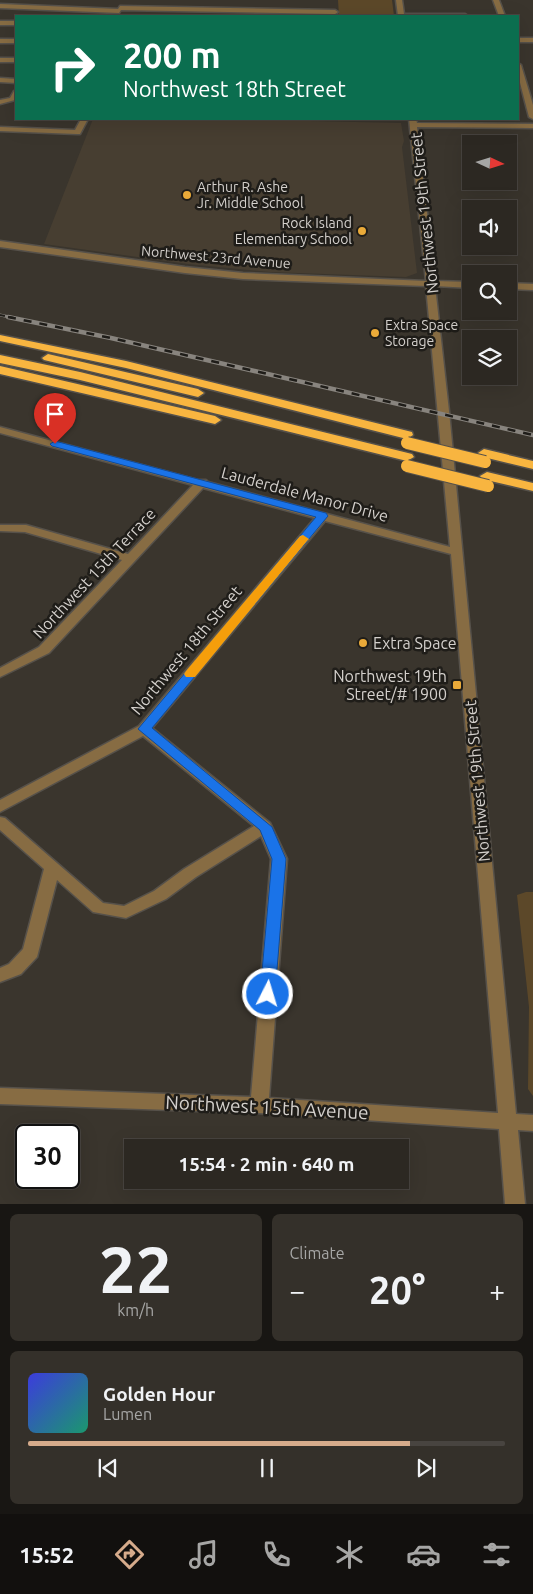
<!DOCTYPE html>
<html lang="en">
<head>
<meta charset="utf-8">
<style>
  :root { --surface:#2c2822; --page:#34302a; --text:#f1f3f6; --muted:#a6a6a5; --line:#484440; --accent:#d6ab8b }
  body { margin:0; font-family:Ubuntu,sans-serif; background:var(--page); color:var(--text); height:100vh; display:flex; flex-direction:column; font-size:19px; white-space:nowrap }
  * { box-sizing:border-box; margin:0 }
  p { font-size:16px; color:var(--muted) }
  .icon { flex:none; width:28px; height:28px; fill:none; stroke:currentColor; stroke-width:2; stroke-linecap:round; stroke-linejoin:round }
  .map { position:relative; height:1204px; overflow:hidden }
  .panel { display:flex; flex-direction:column; gap:10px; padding:10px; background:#181613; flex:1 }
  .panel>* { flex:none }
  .top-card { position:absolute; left:15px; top:15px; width:504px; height:105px; border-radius:0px; box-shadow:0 5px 20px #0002,0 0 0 1px var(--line); background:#0b6e4f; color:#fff; overflow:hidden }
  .needle { width:32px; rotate:94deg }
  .buttons { position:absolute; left:462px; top:135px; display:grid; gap:10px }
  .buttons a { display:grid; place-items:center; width:55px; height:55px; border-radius:0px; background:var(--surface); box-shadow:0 5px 20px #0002,0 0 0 1px var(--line); font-size:25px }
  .speed { position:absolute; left:15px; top:1124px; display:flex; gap:10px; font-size:25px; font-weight:700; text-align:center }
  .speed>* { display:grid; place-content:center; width:65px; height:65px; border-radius:50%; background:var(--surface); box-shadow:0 5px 20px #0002,0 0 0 1px var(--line); line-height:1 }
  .speed .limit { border:2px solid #111; border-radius:8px; background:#fff; color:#111 }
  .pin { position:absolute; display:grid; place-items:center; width:42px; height:42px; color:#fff; margin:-51px -21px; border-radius:50% 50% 50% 0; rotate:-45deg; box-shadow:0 0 5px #0007 }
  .pin .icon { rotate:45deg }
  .me { position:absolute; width:55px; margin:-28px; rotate:5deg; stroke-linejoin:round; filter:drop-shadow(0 0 4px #0008) }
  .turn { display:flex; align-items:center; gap:18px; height:105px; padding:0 25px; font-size:22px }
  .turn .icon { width:65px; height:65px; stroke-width:2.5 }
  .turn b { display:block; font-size:35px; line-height:42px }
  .big { font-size:38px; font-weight:700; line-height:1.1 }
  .panel .card { flex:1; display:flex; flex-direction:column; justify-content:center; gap:8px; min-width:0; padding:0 18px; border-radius:8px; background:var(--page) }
  .panel .dial { align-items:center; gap:0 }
  .dial b { font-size:65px; line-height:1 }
  .song { display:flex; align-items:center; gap:15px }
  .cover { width:60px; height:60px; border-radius:8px; background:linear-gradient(135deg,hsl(240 70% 55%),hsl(160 70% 35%)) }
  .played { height:5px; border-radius:2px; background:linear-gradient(90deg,var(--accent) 80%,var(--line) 80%) }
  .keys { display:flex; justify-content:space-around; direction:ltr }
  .heat { display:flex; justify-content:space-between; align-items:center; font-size:28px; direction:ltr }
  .panel .tiles { flex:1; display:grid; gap:10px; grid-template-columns:1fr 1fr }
  .card:last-child { grid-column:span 2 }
  .trip { position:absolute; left:124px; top:1139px; width:285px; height:50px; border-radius:0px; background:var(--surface); box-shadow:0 5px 20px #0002,0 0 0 1px var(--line); font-weight:700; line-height:50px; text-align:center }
  .dock { display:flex; height:80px; justify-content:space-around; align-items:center; background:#12100e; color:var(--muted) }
  .dock .icon { width:35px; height:35px }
  .dock .current { color:var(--accent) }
  .dock b { font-size:22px; color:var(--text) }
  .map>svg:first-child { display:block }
</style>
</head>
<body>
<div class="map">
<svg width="533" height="1204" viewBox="0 0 533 1204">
  <rect width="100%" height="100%" fill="#3a352d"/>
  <polygon fill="#473e31" points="93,119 213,119 401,123 404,141 402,147 417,273 406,277 270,272 188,264 44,244"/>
  <g fill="#5c4829">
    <polygon points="338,0 392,0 394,16 339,16"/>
    <polygon points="526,892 533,892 533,1096 528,1089 529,1007 517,895"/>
  </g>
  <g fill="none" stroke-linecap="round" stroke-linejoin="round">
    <defs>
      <g id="minor">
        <polygon points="396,0 402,0 404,14 465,14 468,16 398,16"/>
        <polygon points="493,0 499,0 505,16 499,16"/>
        <polygon points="0,4 118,9 120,6 335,10 338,12 335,14 121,10 119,13 0,8"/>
        <rect x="0" y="21" width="16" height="4"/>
        <rect x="518" y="38" width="15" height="4"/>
        <rect x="0" y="39" width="16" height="4"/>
        <rect x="0" y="58" width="16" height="4"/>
        <polygon points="518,63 521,65 533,105 533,119 529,117 518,75"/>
        <polygon points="0,78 16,79 16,83 0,82"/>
        <polygon points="16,90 15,100 0,104 0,100 10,98 14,91"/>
        <polygon points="81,119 88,119 80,134 77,134 0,131 0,127 75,130"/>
        <path d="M409 119H416L417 123 533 124V128L417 127 435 281 471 282V288L435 286 449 411 516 1114 533 1115V1131L518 1130 525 1204H505L499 1129 259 1113 0 1104V1088L251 1097 271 859 261 836 196 877 166 899 126 918 93 912 57 880 37 957 21 974 0 982V968L9 964 23 949 44 869 0 830V817L5 818 103 903 124 906 154 891 184 869 254 826 143 736 0 812V800L139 726 315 518 203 488 49 653 0 677V668L39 647 122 560 25 532 0 531V525H26L128 554 193 485 0 433V427L198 480H206L208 482 450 547 426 286 243 279 185 273 0 247V241L185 267 243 273 426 281ZM325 521 451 554 498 1113 269 1098 287 859 270 823 152 728Z"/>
        <polygon points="509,283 533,284 533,290 509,289"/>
      </g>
      <g id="highway">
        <polygon points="0,335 126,361 412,432 413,435 407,439 126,368 0,341"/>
        <polygon points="48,354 198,389 204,393 198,397 44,360 42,358"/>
        <polygon points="0,355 80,372 412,454 414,457 407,461 80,380 0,363"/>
        <polygon points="0,366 215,416 221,420 215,424 0,374"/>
        <polygon points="484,449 533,461 533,469 479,456 478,453"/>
        <polygon points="487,472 533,483 533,491 482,479 480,476"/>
      </g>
    </defs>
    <use href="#minor" stroke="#56514a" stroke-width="3"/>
    <use href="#highway" stroke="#56514a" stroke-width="3"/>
    <use href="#minor" fill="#876c43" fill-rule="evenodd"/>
    <use href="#highway" fill="#f8b540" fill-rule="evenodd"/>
    <defs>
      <polyline id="rail-far1" points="0,315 14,318"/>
      <polyline id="rail" points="8,317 111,338 533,435"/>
    </defs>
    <use href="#rail-far1" stroke="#88847e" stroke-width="3"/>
    <use href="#rail" stroke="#88847e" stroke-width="4.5"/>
    <use href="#rail-far1" stroke="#1f1d19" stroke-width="2" stroke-dasharray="5" stroke-linecap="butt"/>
    <use href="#rail" stroke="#1f1d19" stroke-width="2.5" stroke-dasharray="8" stroke-linecap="butt"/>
    <defs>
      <g id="highway-bridge">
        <polyline points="407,443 485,462"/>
        <polyline points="407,466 488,486"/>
      </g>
    </defs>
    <use href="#highway-bridge" stroke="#56514a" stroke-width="14" stroke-linecap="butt"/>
    <use href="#highway-bridge" stroke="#f8b540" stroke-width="12"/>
  </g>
  <polygon fill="#1a73e8" stroke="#114b97" points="55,441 326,513 328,516 152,728 272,827 286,859 275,994 273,999 268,1001 262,999 260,994 272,859 260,830 138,729 316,517 52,446 50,444"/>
  <polygon fill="#f59e0b" points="303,535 309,539 307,541 195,677 186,677 184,674 186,671 300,536"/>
  <g fill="#eaaa39" stroke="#1f1d19" stroke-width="2">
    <circle cx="187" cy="195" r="5"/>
    <circle cx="362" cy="231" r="5"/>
    <circle cx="375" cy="333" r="5"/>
    <circle cx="363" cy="643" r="5"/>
    <rect x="452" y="680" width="10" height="10" rx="2.5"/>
  </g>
  <g text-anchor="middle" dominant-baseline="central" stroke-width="5" stroke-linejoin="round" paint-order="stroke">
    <g font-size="14" fill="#d4d0cc" stroke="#1f1d19" text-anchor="start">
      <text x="197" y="187">Arthur R. Ashe<tspan x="197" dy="16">Jr. Middle School</tspan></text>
      <text x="352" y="223" text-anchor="end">Rock Island<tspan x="352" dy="16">Elementary School</tspan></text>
      <text x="385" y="325">Extra Space<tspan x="385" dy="16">Storage</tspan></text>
    </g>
    <g font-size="14" fill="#d4d0cc" stroke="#1f1d19">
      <text transform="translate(216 257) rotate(5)">Northwest 23rd Avenue</text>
    </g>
    <g font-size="16" fill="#d4d0cc" stroke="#1f1d19">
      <text transform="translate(424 213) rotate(-96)">Northwest 19th Street</text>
      <text transform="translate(305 494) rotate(15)">Lauderdale Manor Drive</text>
      <text transform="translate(94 573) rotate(-47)">Northwest 15th Terrace</text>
      <text transform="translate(186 650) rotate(-50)">Northwest 18th Street</text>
      <text transform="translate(477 781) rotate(-95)">Northwest 19th Street</text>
    </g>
    <g font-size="16" fill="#d4d0cc" stroke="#1f1d19" text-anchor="start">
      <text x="373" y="643">Extra Space</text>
      <text x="447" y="676" text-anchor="end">Northwest 19th<tspan x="447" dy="18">Street/# 1900</tspan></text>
    </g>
    <g font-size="19" fill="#d4d0cc" stroke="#1f1d19">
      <text transform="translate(267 1107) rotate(3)">Northwest 15th Avenue</text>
    </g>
  </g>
</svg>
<div class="buttons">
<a><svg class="needle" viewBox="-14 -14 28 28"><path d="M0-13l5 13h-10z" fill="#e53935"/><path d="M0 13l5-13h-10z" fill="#a6a6a5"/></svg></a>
<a><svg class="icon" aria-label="sound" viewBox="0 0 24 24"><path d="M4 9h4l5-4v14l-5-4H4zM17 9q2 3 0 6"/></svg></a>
<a><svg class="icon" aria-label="search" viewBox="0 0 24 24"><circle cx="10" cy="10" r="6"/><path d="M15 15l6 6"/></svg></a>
<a><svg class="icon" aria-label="layers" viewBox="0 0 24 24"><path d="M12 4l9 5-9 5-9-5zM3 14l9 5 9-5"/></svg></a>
</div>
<div class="speed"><div class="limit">30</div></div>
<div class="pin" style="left:55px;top:444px;background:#d93025"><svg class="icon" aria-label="arrive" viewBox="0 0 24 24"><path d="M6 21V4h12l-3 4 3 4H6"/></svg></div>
<svg class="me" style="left:268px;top:994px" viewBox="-20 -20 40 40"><circle r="17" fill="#1a73e8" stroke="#fff" stroke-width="3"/><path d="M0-11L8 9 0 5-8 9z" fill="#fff"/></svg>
<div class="trip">15:54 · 2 min · 640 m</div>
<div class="top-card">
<div class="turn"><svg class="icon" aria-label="right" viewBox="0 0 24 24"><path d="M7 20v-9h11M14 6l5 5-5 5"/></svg><div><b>200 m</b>Northwest 18th Street</div></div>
</div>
</div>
<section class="panel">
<div class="tiles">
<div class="card dial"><b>22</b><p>km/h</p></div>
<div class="card"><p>Climate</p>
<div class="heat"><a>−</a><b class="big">20°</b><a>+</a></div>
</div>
<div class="card">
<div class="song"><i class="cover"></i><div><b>Golden Hour</b><p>Lumen</p></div></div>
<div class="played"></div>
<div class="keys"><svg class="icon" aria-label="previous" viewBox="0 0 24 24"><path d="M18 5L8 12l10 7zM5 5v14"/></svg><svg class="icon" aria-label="pause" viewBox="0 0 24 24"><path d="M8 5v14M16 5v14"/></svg><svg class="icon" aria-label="next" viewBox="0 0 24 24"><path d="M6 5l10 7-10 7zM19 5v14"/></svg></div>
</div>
</div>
</section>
<nav class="dock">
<b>15:52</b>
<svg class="icon current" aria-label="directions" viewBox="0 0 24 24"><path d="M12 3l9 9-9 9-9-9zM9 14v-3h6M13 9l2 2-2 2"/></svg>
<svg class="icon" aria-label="music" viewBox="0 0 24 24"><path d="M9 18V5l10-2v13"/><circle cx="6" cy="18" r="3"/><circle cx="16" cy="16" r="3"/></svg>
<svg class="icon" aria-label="phone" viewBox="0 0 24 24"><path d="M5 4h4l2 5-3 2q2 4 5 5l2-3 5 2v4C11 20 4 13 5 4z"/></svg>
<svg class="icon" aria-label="climate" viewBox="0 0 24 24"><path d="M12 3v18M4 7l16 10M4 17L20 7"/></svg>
<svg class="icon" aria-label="car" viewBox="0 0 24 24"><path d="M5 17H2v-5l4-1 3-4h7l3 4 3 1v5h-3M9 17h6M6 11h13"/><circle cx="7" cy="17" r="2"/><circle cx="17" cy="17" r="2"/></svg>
<svg class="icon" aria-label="filters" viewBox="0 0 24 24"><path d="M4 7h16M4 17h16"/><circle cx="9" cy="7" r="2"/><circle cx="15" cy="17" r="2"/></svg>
</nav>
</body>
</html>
